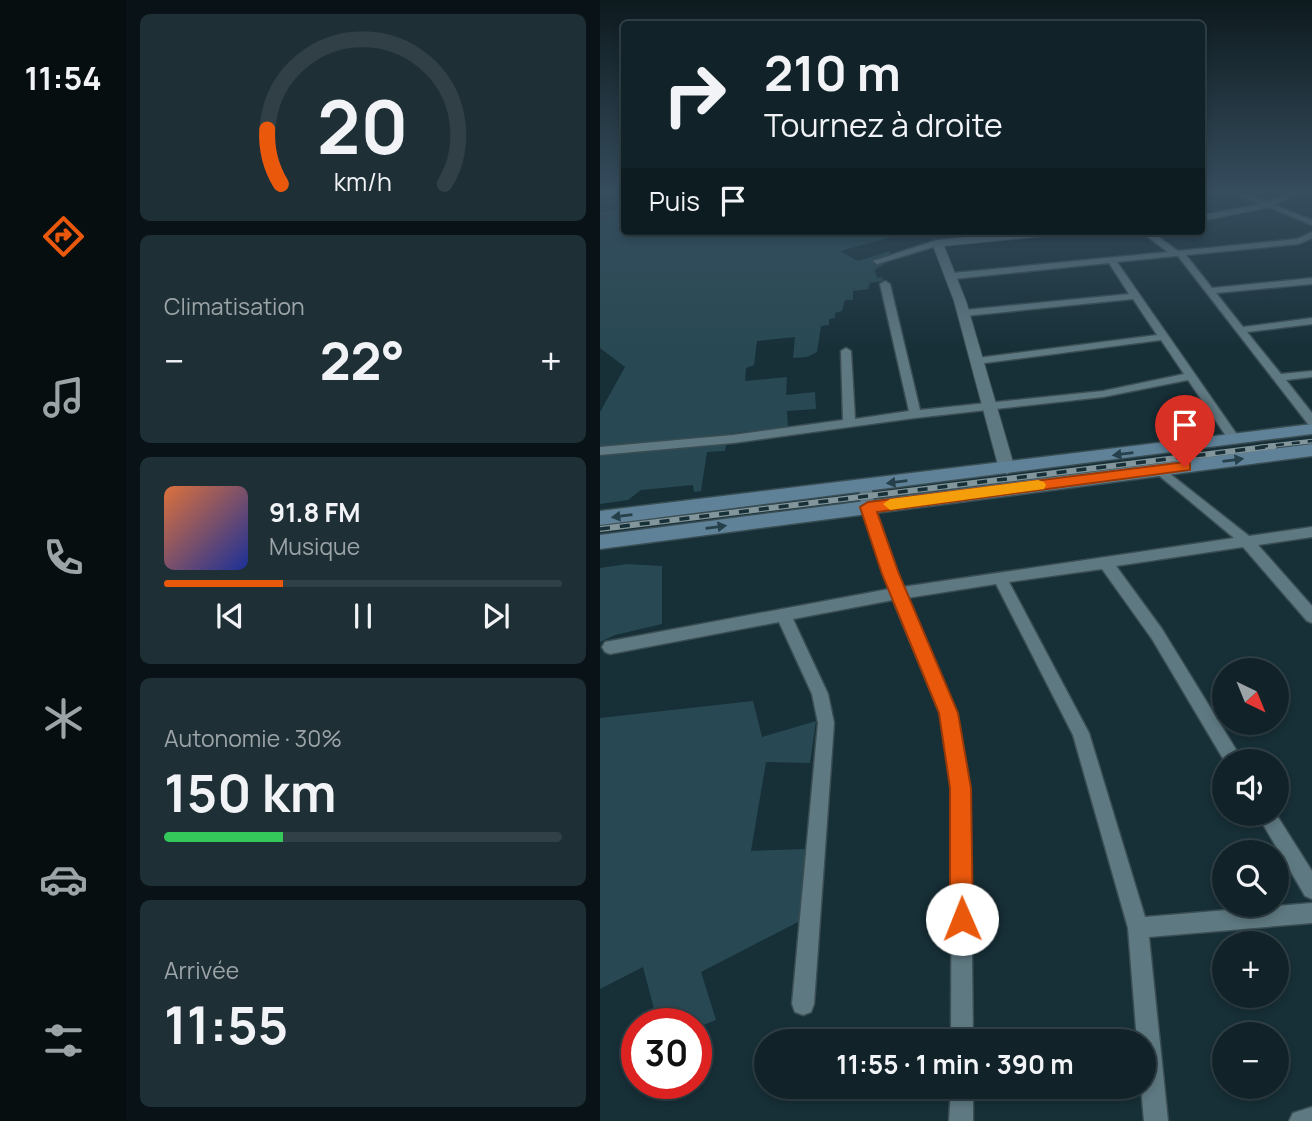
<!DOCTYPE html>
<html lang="fr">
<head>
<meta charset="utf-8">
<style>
  :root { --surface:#112329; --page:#1e2f35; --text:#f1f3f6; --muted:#9ca4a8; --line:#304046; --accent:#ea580c }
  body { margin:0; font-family:Manrope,sans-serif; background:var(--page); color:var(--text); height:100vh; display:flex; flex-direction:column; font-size:26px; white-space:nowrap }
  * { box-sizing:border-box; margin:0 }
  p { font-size:23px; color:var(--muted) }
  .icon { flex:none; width:38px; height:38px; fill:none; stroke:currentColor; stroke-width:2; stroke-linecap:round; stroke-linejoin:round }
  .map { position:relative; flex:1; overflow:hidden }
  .side { display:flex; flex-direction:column; gap:14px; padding:14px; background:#091317; width:474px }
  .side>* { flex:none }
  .hud { position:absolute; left:21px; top:21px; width:584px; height:214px; border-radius:7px; box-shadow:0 4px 10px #0003,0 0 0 2px var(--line); background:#112329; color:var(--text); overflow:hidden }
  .needle { width:46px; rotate:137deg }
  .controls { position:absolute; left:612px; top:658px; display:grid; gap:14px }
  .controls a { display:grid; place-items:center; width:77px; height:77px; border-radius:50%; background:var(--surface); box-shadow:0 4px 10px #0003,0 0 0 2px var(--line); font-size:35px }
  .speed { position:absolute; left:21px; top:1008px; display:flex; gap:14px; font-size:35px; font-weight:700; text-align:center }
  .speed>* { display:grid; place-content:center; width:91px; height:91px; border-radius:50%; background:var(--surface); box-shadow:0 4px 10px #0003,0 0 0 2px var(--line); line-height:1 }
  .speed .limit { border:10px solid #d22; background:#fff; color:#111 }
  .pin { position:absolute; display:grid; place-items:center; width:60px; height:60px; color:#fff; margin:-72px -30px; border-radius:50% 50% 50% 0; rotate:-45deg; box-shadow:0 0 7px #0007 }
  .pin .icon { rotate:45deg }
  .me { position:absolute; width:77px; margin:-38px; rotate:359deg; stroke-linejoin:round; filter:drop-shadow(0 0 5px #0008) }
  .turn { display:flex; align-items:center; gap:24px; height:147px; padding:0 28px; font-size:32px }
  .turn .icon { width:91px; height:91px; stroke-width:2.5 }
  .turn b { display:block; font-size:49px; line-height:60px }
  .then { display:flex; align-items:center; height:66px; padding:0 28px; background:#0003; gap:14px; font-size:26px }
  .big { font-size:52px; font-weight:700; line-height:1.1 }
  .side .widget { flex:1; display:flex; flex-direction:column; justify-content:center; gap:10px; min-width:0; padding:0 24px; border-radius:10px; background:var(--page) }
  .side .dial { align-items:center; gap:0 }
  .dial svg { height:182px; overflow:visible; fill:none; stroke:var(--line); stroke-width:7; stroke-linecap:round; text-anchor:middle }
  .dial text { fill:var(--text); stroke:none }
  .song { display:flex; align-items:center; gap:21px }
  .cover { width:84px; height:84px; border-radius:10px; background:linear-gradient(135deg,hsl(20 70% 55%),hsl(230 70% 35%)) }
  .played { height:7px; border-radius:4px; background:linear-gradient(90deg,var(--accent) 30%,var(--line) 30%) }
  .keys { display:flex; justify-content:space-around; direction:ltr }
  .heat { display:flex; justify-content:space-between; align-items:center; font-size:38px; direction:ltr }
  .charge { height:10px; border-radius:5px; background:linear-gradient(90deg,#34c759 30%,var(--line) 0) }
  .trip { position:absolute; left:154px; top:1029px; width:402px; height:70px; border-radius:35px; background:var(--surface); box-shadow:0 4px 10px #0003,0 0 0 2px var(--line); font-weight:700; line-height:70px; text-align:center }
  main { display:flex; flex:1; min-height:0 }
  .menu { display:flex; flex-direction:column; width:126px; justify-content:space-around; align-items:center; background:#070e10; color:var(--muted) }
  .menu .icon { width:49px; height:49px }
  .menu .active { color:var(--accent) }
  .menu b { font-size:32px; color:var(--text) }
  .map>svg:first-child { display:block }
</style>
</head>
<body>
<main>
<nav class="menu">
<b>11:54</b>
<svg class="icon active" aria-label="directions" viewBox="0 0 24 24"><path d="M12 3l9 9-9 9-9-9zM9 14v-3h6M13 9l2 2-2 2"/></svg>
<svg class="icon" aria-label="music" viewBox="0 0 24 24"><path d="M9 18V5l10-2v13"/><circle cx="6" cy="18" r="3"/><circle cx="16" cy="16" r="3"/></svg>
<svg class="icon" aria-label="phone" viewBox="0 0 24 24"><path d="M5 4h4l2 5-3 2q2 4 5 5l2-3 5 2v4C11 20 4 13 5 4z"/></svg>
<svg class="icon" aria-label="climate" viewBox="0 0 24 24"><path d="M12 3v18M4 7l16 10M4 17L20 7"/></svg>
<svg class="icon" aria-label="car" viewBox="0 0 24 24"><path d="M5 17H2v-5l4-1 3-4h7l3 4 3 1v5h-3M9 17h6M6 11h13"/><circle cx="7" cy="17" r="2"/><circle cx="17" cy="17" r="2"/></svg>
<svg class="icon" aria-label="filters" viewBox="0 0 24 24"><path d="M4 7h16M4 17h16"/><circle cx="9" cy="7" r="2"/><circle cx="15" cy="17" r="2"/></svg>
</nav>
<section class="side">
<div class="widget dial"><svg viewBox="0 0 100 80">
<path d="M14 69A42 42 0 1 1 86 69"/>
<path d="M14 69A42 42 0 0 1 8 45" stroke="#ea580c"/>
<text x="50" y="56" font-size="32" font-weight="700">20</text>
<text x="50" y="72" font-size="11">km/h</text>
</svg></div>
<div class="widget"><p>Climatisation</p>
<div class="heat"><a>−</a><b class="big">22°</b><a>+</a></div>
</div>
<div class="widget">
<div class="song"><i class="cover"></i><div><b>91.8 FM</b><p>Musique</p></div></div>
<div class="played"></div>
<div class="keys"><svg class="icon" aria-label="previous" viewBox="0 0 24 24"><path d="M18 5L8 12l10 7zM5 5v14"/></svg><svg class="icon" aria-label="pause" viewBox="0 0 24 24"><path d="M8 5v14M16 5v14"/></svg><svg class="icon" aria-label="next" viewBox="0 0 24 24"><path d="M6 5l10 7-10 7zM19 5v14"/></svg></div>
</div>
<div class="widget"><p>Autonomie · 30%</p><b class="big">150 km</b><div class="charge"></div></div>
<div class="widget"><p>Arrivée</p><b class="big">11:55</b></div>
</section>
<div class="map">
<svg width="712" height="1121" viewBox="0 0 712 1121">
  <rect width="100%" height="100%" fill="#172f37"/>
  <g fill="#284953">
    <polygon points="24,207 24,231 291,231 296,236 240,251 258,261 289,251 294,258 275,270 277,278 283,277 282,281 270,283 268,289 253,291 253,300 245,300 242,311 235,313 235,318 229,319 229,325 221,326 217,352 207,357 193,358 195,337 157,341 154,365 146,368 145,381 187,377 186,395 215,392 216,409 187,411 188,427 128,434 125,451 107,452 101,491 94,492 93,485 41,490 28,500 0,504 0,412 25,367 0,348 0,213"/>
    <polygon points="27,564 62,566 62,624 15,635 0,642 0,568"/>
    <polygon points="153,701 162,737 216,721 210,763 166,762 151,851 206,849 200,921 101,972 116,1020 96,1028 96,1024 58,1024 43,967 0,989 0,718"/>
  </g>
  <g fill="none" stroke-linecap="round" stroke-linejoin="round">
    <polyline stroke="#343b5b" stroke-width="2" points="0,218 24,213"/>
    <defs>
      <g id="minor">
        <polygon points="634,193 644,193 712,220 712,225"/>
        <polygon points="540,231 550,231 578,251 697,239 712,232 712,238 699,244 586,255 612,288 712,278 712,284 616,293 643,327 712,318 712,324 647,332 681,374 712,371 712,377 686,380 712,413 712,425 708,424 578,256 575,256 517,262 638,436 638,442 630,442 588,380 503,397 315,418 133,443 0,455 0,447 133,435 243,420 241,351 246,348 251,351 255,419 309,411 280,284 285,281 290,284 320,410 503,391 584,374 561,340 377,364 372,361 377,358 557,335 533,299 365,316 360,313 365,310 529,294 509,263 353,279 348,276 353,273 568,252"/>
        <polygon points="337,240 341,243 340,245 277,264 273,261"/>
        <polygon points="560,466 649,536 712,527 712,537 658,545 712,606 712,623 707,621 643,547 516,566 562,629 643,761 625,762 552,639 502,569 409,582 489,733 545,917 712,903 712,923 549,937 568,1121 544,1121 541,1087 544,1087 544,1041 537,1041 528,928 473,735 396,584 307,598 356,714 370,788 373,1041 351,1041 352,788 340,714 293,600 193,619 228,694 234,723 214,1004 211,1012 203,1015 195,1012 192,1004 218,723 212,694 179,622 10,654 5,652 2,647 5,642 289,589 261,507 259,486 265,482 271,486 275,507 302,587 634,538 556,473 554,470 556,467"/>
        <polygon points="657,814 676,814 712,871 712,899 705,896"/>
        <polygon points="351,1087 373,1087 373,1121 349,1121"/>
        <polygon points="712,1107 712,1121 689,1121 693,1113"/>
      </g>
      <g id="tertiary">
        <polygon points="685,193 697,193 671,207 602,221 602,215 665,203"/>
        <polygon points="432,231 471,231 466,234 344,246 366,301 415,469 407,474 399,469 354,301 332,243 337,240"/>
      </g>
      <g id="secondary">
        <polygon points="712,424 712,434 0,525 0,511"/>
        <polygon points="712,444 712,456 0,549 0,535"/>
      </g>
    </defs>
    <use href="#minor" stroke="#394d53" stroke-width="3"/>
    <use href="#tertiary" stroke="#394d53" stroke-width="2"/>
    <use href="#secondary" stroke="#394d53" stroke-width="3"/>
    <use href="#minor" fill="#5f7982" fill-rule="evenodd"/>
    <use href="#tertiary" fill="#5f7982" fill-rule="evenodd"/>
    <use href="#secondary" fill="#5f8298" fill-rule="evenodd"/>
    <defs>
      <polyline id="rail-far1" points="660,447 712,441"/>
      <polyline id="rail" points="0,529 674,446"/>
    </defs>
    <use href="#rail-far1" stroke="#83969c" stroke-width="4.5"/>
    <use href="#rail" stroke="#83969c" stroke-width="6"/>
    <use href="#rail-far1" stroke="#172f37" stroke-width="2.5" stroke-dasharray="8" stroke-linecap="butt"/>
    <use href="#rail" stroke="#172f37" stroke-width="3.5" stroke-dasharray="10" stroke-linecap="butt"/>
  </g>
  <defs><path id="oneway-solid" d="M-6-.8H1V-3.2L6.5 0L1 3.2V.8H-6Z" transform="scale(1.75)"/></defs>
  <g fill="#25404a">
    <use href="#oneway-solid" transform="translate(523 454) rotate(173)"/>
    <use href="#oneway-solid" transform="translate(633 460) rotate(-7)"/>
    <use href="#oneway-solid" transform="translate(297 482) rotate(173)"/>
    <use href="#oneway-solid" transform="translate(22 516) rotate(173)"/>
    <use href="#oneway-solid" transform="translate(116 527) rotate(-7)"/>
  </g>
  <linearGradient id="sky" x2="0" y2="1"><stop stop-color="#0d1a1e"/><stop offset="0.55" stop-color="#364d5e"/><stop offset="1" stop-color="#364d5e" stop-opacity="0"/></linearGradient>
  <rect width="712" height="350" fill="url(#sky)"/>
  <polygon fill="#ea580c" stroke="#983908" stroke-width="2" points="585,462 590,463 590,470 277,512 299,574 358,713 371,788 373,919 370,927 362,930 354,927 350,919 350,788 339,713 282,574 260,507 268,502"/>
  <polygon fill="#f59e0b" points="438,480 444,482 446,485 444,489 290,510 283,504 290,499"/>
</svg>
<div class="controls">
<a><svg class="needle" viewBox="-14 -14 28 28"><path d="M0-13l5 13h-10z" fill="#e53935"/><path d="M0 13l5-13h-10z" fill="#9ca4a8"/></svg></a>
<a><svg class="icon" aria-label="sound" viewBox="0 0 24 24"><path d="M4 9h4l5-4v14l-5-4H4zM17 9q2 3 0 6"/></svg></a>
<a><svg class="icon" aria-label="search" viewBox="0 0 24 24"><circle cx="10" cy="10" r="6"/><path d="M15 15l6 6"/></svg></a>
<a>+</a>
<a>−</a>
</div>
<div class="speed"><div class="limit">30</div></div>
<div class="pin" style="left:585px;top:467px;background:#d93025"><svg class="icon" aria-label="arrive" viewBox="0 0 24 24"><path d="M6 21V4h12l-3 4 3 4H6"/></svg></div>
<svg class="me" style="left:362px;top:919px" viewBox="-20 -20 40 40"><circle r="19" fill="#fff"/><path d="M0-13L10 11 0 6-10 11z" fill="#ea580c"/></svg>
<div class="trip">11:55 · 1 min · 390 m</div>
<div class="hud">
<div class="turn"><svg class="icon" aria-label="right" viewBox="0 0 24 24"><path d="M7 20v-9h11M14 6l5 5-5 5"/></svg><div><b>210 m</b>Tournez à droite</div></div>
<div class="then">Puis<svg class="icon" aria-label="arrive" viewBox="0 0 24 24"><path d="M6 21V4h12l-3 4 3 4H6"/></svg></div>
</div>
</div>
</main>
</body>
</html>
